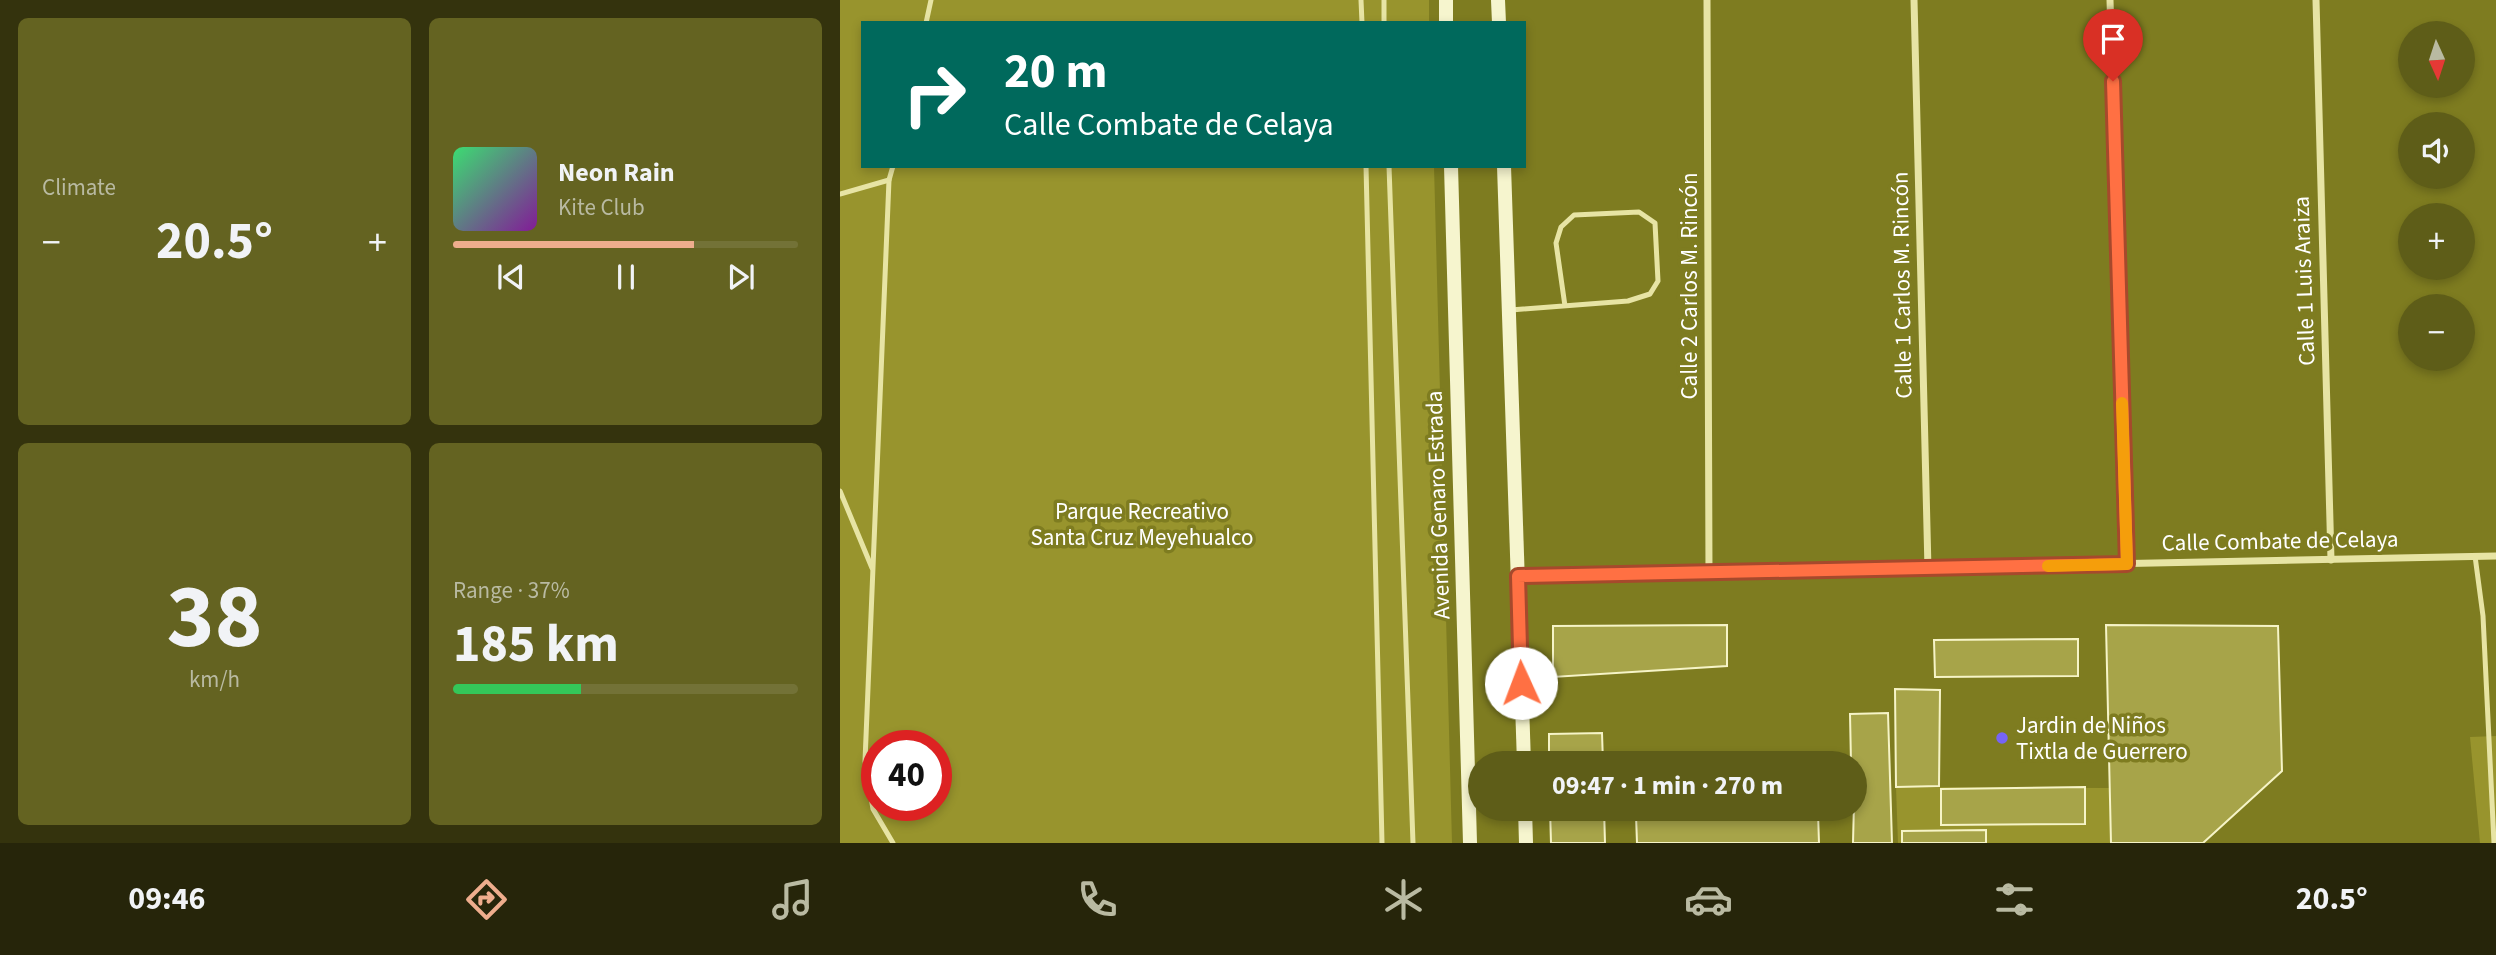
<!DOCTYPE html>
<html lang="en">
<head>
<meta charset="utf-8">
<style>
  :root { --surface:#5e5d18; --page:#646321; --text:#f1f3f6; --muted:#b9baa2; --line:#737237; --accent:#eead8d }
  body { margin:0; font-family:"Source Sans 3",sans-serif; background:var(--page); color:var(--text); height:100vh; display:flex; flex-direction:column; font-size:26px; white-space:nowrap }
  * { box-sizing:border-box; margin:0 }
  p { font-size:23px; color:var(--muted) }
  .icon { flex:none; width:38px; height:38px; fill:none; stroke:currentColor; stroke-width:2; stroke-linecap:round; stroke-linejoin:round }
  .map { position:relative; flex:1; overflow:hidden }
  .details { display:flex; flex-direction:column; gap:18px; padding:18px; background:#34330d; width:840px }
  .details>* { flex:none }
  .banner { position:absolute; left:21px; top:21px; width:665px; height:147px; border-radius:0px; box-shadow:0 4px 10px #0003; background:#00695c; color:#fff; overflow:hidden }
  .needle { width:46px; rotate:177deg }
  .fabs { position:absolute; left:1558px; top:21px; display:grid; gap:14px }
  .fabs a { display:grid; place-items:center; width:77px; height:77px; border-radius:50%; background:var(--surface); box-shadow:0 4px 10px #0003; font-size:35px }
  .speed { position:absolute; left:21px; top:730px; display:flex; gap:14px; font-size:35px; font-weight:700; text-align:center }
  .speed>* { display:grid; place-content:center; width:91px; height:91px; border-radius:50%; background:var(--surface); box-shadow:0 4px 10px #0003; line-height:1 }
  .speed .limit { border:10px solid #d22; background:#fff; color:#111 }
  .pin { position:absolute; display:grid; place-items:center; width:60px; height:60px; color:#fff; margin:-72px -30px; border-radius:50% 50% 50% 0; rotate:-45deg; box-shadow:0 0 7px #0007 }
  .pin .icon { rotate:45deg }
  .me { position:absolute; width:77px; margin:-38px; rotate:358deg; stroke-linejoin:round; filter:drop-shadow(0 0 5px #0008) }
  .turn { display:flex; align-items:center; gap:24px; height:147px; padding:0 28px; font-size:32px }
  .turn .icon { width:91px; height:91px; stroke-width:2.5 }
  .turn b { display:block; font-size:49px; line-height:60px }
  .big { font-size:52px; font-weight:700; line-height:1.1 }
  .details .card { flex:1; display:flex; flex-direction:column; justify-content:center; gap:10px; min-width:0; padding:0 24px; border-radius:10px; background:var(--page) }
  .details .dial { align-items:center; gap:0 }
  .dial b { font-size:91px; line-height:1 }
  .song { display:flex; align-items:center; gap:21px }
  .cover { width:84px; height:84px; border-radius:10px; background:linear-gradient(135deg,hsl(140 70% 55%),hsl(290 70% 35%)) }
  .played { height:7px; border-radius:4px; background:linear-gradient(90deg,var(--accent) 70%,var(--line) 70%) }
  .keys { display:flex; justify-content:space-around; direction:ltr }
  .heat { display:flex; justify-content:space-between; align-items:center; font-size:38px; direction:ltr }
  .charge { height:10px; border-radius:5px; background:linear-gradient(90deg,#34c759 37%,var(--line) 0) }
  .details .tiles { flex:1; display:grid; gap:18px; grid-template-columns:repeat(2,1fr) }
  .trip { position:absolute; left:628px; top:751px; width:399px; height:70px; border-radius:35px; background:var(--surface); box-shadow:0 4px 10px #0003; font-weight:700; line-height:70px; text-align:center }
  .tab-bar { display:flex; height:112px; justify-content:space-around; align-items:center; background:#26250a; color:var(--muted) }
  .tab-bar .icon { width:49px; height:49px }
  .tab-bar .active { color:var(--accent) }
  .tab-bar b { font-size:32px; color:var(--text) }
  main { display:flex; flex:1; min-height:0 }
  .map>svg:first-child { display:block }
</style>
</head>
<body>
<main>
<section class="details">
<div class="tiles">
<div class="card"><p>Climate</p>
<div class="heat"><a>−</a><b class="big">20.5°</b><a>+</a></div>
</div>
<div class="card">
<div class="song"><i class="cover"></i><div><b>Neon Rain</b><p>Kite Club</p></div></div>
<div class="played"></div>
<div class="keys"><svg class="icon" aria-label="previous" viewBox="0 0 24 24"><path d="M18 5L8 12l10 7zM5 5v14"/></svg><svg class="icon" aria-label="pause" viewBox="0 0 24 24"><path d="M8 5v14M16 5v14"/></svg><svg class="icon" aria-label="next" viewBox="0 0 24 24"><path d="M6 5l10 7-10 7zM19 5v14"/></svg></div>
</div>
<div class="card dial"><b>38</b><p>km/h</p></div>
<div class="card"><p>Range · 37%</p><b class="big">185 km</b><div class="charge"></div></div>
</div>
</section>
<div class="map">
<svg width="1656" height="843" viewBox="0 0 1656 843">
  <rect width="100%" height="100%" fill="#7e7c20"/>
  <g fill="#98942d" fill-rule="evenodd">
    <path d="M0 0H589V23H23V166H594L612 843H0ZM37 746H96V805H37Z"/>
    <polygon points="1656,736 1656,843 1640,843 1630,737"/>
    <polygon points="1056,787 1269,788 1271,843 1058,843"/>
  </g>
  <g fill="#a7a449" stroke="#f6f4c7" stroke-width="2">
    <polygon points="887,625 887,666 713,677 713,626"/>
    <polygon points="1266,625 1438,626 1442,771 1363,843 1271,843"/>
    <polygon points="1238,639 1238,676 1095,677 1094,640"/>
    <polygon points="1055,689 1100,690 1099,786 1056,787"/>
    <polygon points="1048,713 1052,843 1013,843 1015,763 1011,763 1010,714"/>
    <polygon points="762,733 763,763 709,763 709,734"/>
    <polygon points="1245,787 1245,824 1101,825 1101,789"/>
    <polygon points="710,808 764,808 765,843 711,843"/>
    <polygon points="978,812 979,843 797,843 796,815"/>
    <polygon points="1146,830 1146,843 1062,843 1062,831"/>
  </g>
  <g fill="none" stroke-linecap="round" stroke-linejoin="round">
    <g stroke="#e7e4a4" stroke-width="5">
      <polyline points="521,0 522,23"/>
      <polyline points="544,0 544,23"/>
      <polyline points="86,23 91,0"/>
      <polyline points="53,166 49,180 25,761 33,809 53,843"/>
      <polyline points="526,166 542,843"/>
      <polyline points="549,166 573,843"/>
      <polyline points="0,194 49,180"/>
      <polyline points="671,310 788,301 810,294 818,281 815,223 799,212 734,215 721,227 716,243 725,306"/>
      <polyline points="0,491 32,568"/>
      <polyline points="1635,556 1643,616 1654,843"/>
    </g>
    <g stroke="#e7e4a4" stroke-width="7">
      <polyline points="867,0 869,573"/>
      <polyline points="1074,0 1088,569"/>
      <polyline points="1270,0 1287,564"/>
      <polyline points="1476,0 1491,560"/>
      <polyline points="678,576 1656,556"/>
    </g>
    <g stroke="#f6f5ce" stroke-width="14">
      <polyline points="606,0 606,23"/>
      <polyline points="658,0 659,23"/>
      <polyline points="611,166 630,843"/>
      <polyline points="664,166 684,763"/>
      <polyline points="685,808 686,843"/>
    </g>
  </g>
  <g fill="none" stroke-linecap="round" stroke-linejoin="round">
    <defs>
      <polyline id="route" points="681,683 678,576 1287,564 1273,81"/>
    </defs>
    <use href="#route" stroke="#a6492c" stroke-width="18"/>
    <use href="#route" stroke="#ff7043" stroke-width="12"/>
    <polyline stroke="#f59e0b" stroke-width="12" points="1208,566 1287,564 1282,403"/>
  </g>
  <circle fill="#7664f5" stroke="#7e7c20" stroke-width="2.5" cx="1162" cy="738" r="7"/>
  <g text-anchor="middle" dominant-baseline="central" stroke-width="7" stroke-linejoin="round" paint-order="stroke">
    <g font-size="23" fill="#fff" stroke="#7e7c20">
      <text transform="translate(1464 281) rotate(-92)">Calle 1 Luis Araiza</text>
      <text transform="translate(1062 285) rotate(-91)">Calle 1 Carlos M. Rincón</text>
      <text transform="translate(849 286) rotate(-90)">Calle 2 Carlos M. Rincón</text>
      <text transform="translate(598 505) rotate(-92)">Avenida Genaro Estrada</text>
      <text transform="translate(1440 541) rotate(-1)">Calle Combate de Celaya</text>
    </g>
    <g font-size="23" fill="#fff" stroke="#7e7c20">
      <text x="302" y="511">Parque Recreativo<tspan x="302" dy="26">Santa Cruz Meyehualco</tspan></text>
    </g>
    <g font-size="23" fill="#fff" stroke="#7e7c20" text-anchor="start">
      <text x="1176" y="725">Jardin de Niños<tspan x="1176" dy="26">Tixtla de Guerrero</tspan></text>
    </g>
  </g>
</svg>
<div class="fabs">
<a><svg class="needle" viewBox="-14 -14 28 28"><path d="M0-13l5 13h-10z" fill="#e53935"/><path d="M0 13l5-13h-10z" fill="#b9baa2"/></svg></a>
<a><svg class="icon" aria-label="sound" viewBox="0 0 24 24"><path d="M4 9h4l5-4v14l-5-4H4zM17 9q2 3 0 6"/></svg></a>
<a>+</a>
<a>−</a>
</div>
<div class="speed"><div class="limit">40</div></div>
<div class="pin" style="left:1273px;top:81px;background:#d93025"><svg class="icon" aria-label="arrive" viewBox="0 0 24 24"><path d="M6 21V4h12l-3 4 3 4H6"/></svg></div>
<svg class="me" style="left:681px;top:683px" viewBox="-20 -20 40 40"><circle r="19" fill="#fff"/><path d="M0-13L10 11 0 6-10 11z" fill="#ff7043"/></svg>
<div class="trip">09:47 · 1 min · 270 m</div>
<div class="banner">
<div class="turn"><svg class="icon" aria-label="right" viewBox="0 0 24 24"><path d="M7 20v-9h11M14 6l5 5-5 5"/></svg><div><b>20 m</b>Calle Combate de Celaya</div></div>
</div>
</div>
</main>
<nav class="tab-bar">
<b>09:46</b>
<svg class="icon active" aria-label="directions" viewBox="0 0 24 24"><path d="M12 3l9 9-9 9-9-9zM9 14v-3h6M13 9l2 2-2 2"/></svg>
<svg class="icon" aria-label="music" viewBox="0 0 24 24"><path d="M9 18V5l10-2v13"/><circle cx="6" cy="18" r="3"/><circle cx="16" cy="16" r="3"/></svg>
<svg class="icon" aria-label="phone" viewBox="0 0 24 24"><path d="M5 4h4l2 5-3 2q2 4 5 5l2-3 5 2v4C11 20 4 13 5 4z"/></svg>
<svg class="icon" aria-label="climate" viewBox="0 0 24 24"><path d="M12 3v18M4 7l16 10M4 17L20 7"/></svg>
<svg class="icon" aria-label="car" viewBox="0 0 24 24"><path d="M5 17H2v-5l4-1 3-4h7l3 4 3 1v5h-3M9 17h6M6 11h13"/><circle cx="7" cy="17" r="2"/><circle cx="17" cy="17" r="2"/></svg>
<svg class="icon" aria-label="filters" viewBox="0 0 24 24"><path d="M4 7h16M4 17h16"/><circle cx="9" cy="7" r="2"/><circle cx="15" cy="17" r="2"/></svg>
<b>20.5°</b>
</nav>
</body>
</html>
